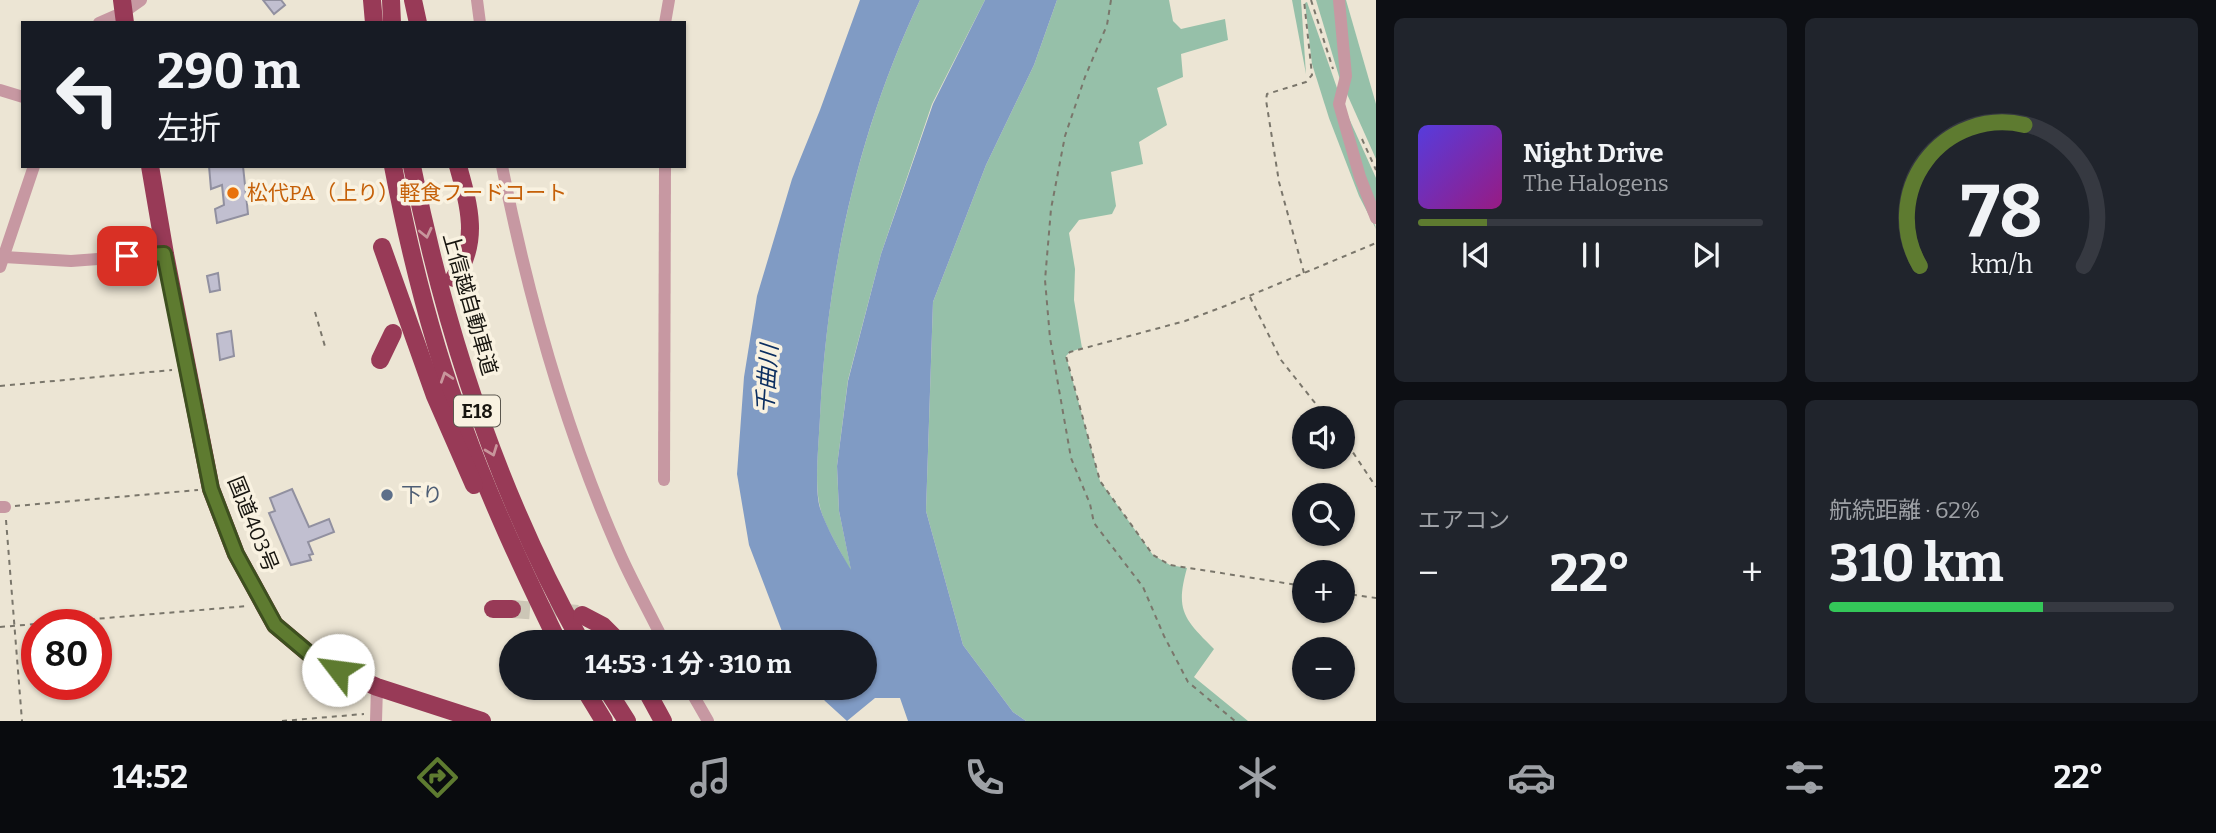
<!DOCTYPE html>
<html lang="ja">
<head>
<meta charset="utf-8">
<style>
  :root { --surface:#171b24; --page:#20242c; --text:#f1f3f6; --muted:#9ea1a6; --line:#363941; --accent:#5e7b30 }
  body { margin:0; font-family:Bitter,"Noto Sans JP",serif; background:var(--page); color:var(--text); height:100vh; display:flex; flex-direction:column; font-size:26px; white-space:nowrap }
  * { box-sizing:border-box; margin:0 }
  p { font-size:23px; color:var(--muted) }
  .icon { flex:none; width:38px; height:38px; fill:none; stroke:currentColor; stroke-width:2; stroke-linecap:round; stroke-linejoin:round }
  .map { position:relative; flex:1; overflow:hidden }
  .sheet { display:flex; flex-direction:column; gap:18px; padding:18px; background:#0d0f14; width:840px }
  .sheet>* { flex:none }
  .hud { position:absolute; left:21px; top:21px; width:665px; height:147px; border-radius:0px; box-shadow:0 2px 5px #0004; background:#171b24; color:var(--text); overflow:hidden }
  .controls { position:absolute; left:1292px; top:406px; display:grid; gap:14px }
  .controls a { display:grid; place-items:center; width:63px; height:63px; border-radius:50%; background:var(--surface); box-shadow:0 2px 5px #0004; font-size:35px }
  .speed { position:absolute; left:21px; top:609px; display:flex; gap:14px; font-size:35px; font-weight:700; text-align:center }
  .speed>* { display:grid; place-content:center; width:91px; height:91px; border-radius:50%; background:var(--surface); box-shadow:0 2px 5px #0004; line-height:1 }
  .speed .limit { border:10px solid #d22; background:#fff; color:#111 }
  .pin { position:absolute; display:grid; place-items:center; width:60px; height:60px; color:#fff; margin:-30px; border-radius:14px; box-shadow:0 4px 10px #0006 }
  .me { position:absolute; width:77px; margin:-38px; rotate:300deg; stroke-linejoin:round; filter:drop-shadow(0 0 5px #0008) }
  .turn { display:flex; align-items:center; gap:24px; height:147px; padding:0 21px; font-size:32px }
  .turn .icon { width:91px; height:91px; stroke-width:2.5 }
  .turn b { display:block; font-size:49px; line-height:60px }
  .big { font-size:52px; font-weight:700; line-height:1.1 }
  .sheet .tile { flex:1; display:flex; flex-direction:column; justify-content:center; gap:10px; min-width:0; padding:0 24px; border-radius:10px; background:var(--page) }
  .sheet .dial { align-items:center; gap:0 }
  .dial svg { height:182px; overflow:visible; fill:none; stroke:var(--line); stroke-width:7; stroke-linecap:round; text-anchor:middle }
  .dial text { fill:var(--text); stroke:none }
  .song { display:flex; align-items:center; gap:21px }
  .cover { width:84px; height:84px; border-radius:10px; background:linear-gradient(135deg,hsl(250 70% 55%),hsl(310 70% 35%)) }
  .played { height:7px; border-radius:4px; background:linear-gradient(90deg,var(--accent) 20%,var(--line) 20%) }
  .keys { display:flex; justify-content:space-around; direction:ltr }
  .heat { display:flex; justify-content:space-between; align-items:center; font-size:38px; direction:ltr }
  .charge { height:10px; border-radius:5px; background:linear-gradient(90deg,#34c759 62%,var(--line) 0) }
  .sheet .tiles { flex:1; display:grid; gap:18px; grid-template-columns:repeat(2,1fr) }
  .trip { position:absolute; left:499px; top:630px; width:378px; height:70px; border-radius:35px; background:var(--surface); box-shadow:0 2px 5px #0004; font-weight:700; line-height:70px; text-align:center }
  .dock { display:flex; height:112px; justify-content:space-around; align-items:center; background:#090b0e; color:var(--muted) }
  .dock .icon { width:49px; height:49px }
  .dock .on { color:var(--accent) }
  .dock b { font-size:32px; color:var(--text) }
  main { display:flex; flex:1; min-height:0 }
  .map>svg:first-child { display:block }
</style>
</head>
<body>
<main>
<div class="map">
<svg width="1376" height="721" viewBox="0 0 1376 721">
  <rect width="100%" height="100%" fill="#ece5d4"/>
  <g fill="#96c0a9">
    <path d="M920 0H985L932 104 881 254 848 380 837 466 839 511 852 574C844 557 823 523 820 507 814 484 819 440 820 416 827 272 858 131 920 0Z"/>
    <path d="M1057 0H1169L1173 21 1181 29 1225 19 1228 40 1181 54 1183 77 1157 88 1167 125 1139 142 1143 164 1111 172 1116 206 1112 214 1079 220 1069 233 1075 269 1074 300 1082 348 1070 352 1066 356 1100 481 1153 555 1170 565 1187 568C1175 611 1184 619 1214 649L1194 677 1248 721H1026L1013 712 963 645 926 511 933 302 986 165 1034 65Z"/>
    <polygon points="1292,0 1301,0 1306,74"/>
    <polygon points="1316,0 1337,0 1341,83"/>
    <polygon points="1344,0 1346,0 1376,104 1376,159 1347,94"/>
    <polygon points="1307,2 1337,88 1376,229 1359,196 1329,118 1312,64 1305,3"/>
    <polygon points="1343,105 1376,178 1376,213"/>
  </g>
  <path fill="#809bc4" d="M860 0H920C858 131 827 272 820 417 819 440 814 488 820 508 826 527 841 553 851 570L839 511 837 466 848 381 881 254 933 104 985 0H1057L1034 65 986 165 933 302 926 511 963 645 1013 712 1026 721H908L900 698H875L847 721 825 701 814 688H864V642H786L749 545 737 474 744 377 757 296 792 179 820 110Z"/>
  <g fill="#c1bfd0" stroke="#9190a0" stroke-width="2">
    <polygon points="263,0 281,0 285,5 274,14"/>
    <polygon points="209,166 243,166 248,214 217,223 215,209 224,205 222,185 211,189"/>
    <polygon points="218,273 220,290 210,292 207,276"/>
    <polygon points="231,331 234,356 220,360 217,334"/>
    <polygon points="292,489 309,527 329,519 334,532 308,542 313,554 309,555 311,560 291,565 269,513 275,511 270,498"/>
  </g>
  <g fill="none" stroke-linecap="round" stroke-linejoin="round">
    <polyline stroke="#ccc6b6" stroke-width="18" stroke-dasharray="18 9" stroke-linecap="butt" points="512,609 578,614"/>
    <g stroke="#7a766b" stroke-width="2" stroke-dasharray="5 5" stroke-linecap="butt">
      <polyline points="1111,0 1107,25 1085,77 1065,136 1051,209 1045,280 1050,338 1071,458 1090,504 1094,523 1143,587 1164,636 1188,682 1235,721"/>
      <polyline points="1311,0 1333,69"/>
      <polyline points="1362,139 1376,170"/>
      <polyline points="1304,273 1279,182 1266,100 1267,94 1306,82 1312,75 1304,0"/>
      <polyline points="1250,297 1281,360 1327,418"/>
      <polyline points="315,312 326,350"/>
      <polyline points="0,386 172,370"/>
      <polyline points="1342,436 1376,487"/>
      <polyline points="15,506 198,490"/>
      <polyline points="6,520 22,721"/>
      <polyline points="1304,586 1170,565 1153,555 1100,481 1066,356 1070,352 1185,321 1225,306 1376,243"/>
      <polyline points="1342,593 1376,598"/>
      <polyline points="0,627 248,606"/>
      <polyline points="282,721 364,714"/>
    </g>
    <g stroke="#c798a2" stroke-width="12">
      <polyline points="477,0 480,23"/>
      <polyline points="1339,0 1346,76 1339,104 1360,177 1376,218"/>
      <polyline points="99,23 124,12 141,0"/>
      <polyline points="665,23 669,0"/>
      <polyline points="0,90 23,97"/>
      <path d="M502 166C528 296 564 426 617 547 631 580 649 611 664 642"/>
      <polyline points="4,257 71,261 165,254"/>
      <polyline points="0,267 34,166"/>
      <polyline points="664,480 665,166"/>
      <polyline points="0,507 5,507"/>
      <polyline points="689,688 708,721"/>
      <polyline points="376,721 377,687"/>
    </g>
    <g stroke="#983a57" stroke-width="18">
      <polyline points="122,0 125,23"/>
      <polyline points="372,0 374,23"/>
      <polyline points="391,0 392,23"/>
      <polyline points="413,0 418,23"/>
      <polyline points="150,166 165,254 211,489 236,554 275,625 319,662 377,687 482,721"/>
      <path d="M393 166C410 255 432 343 464 428 491 502 524 572 558 642"/>
      <path d="M412 166C445 332 498 494 581 642"/>
      <polyline points="382,247 435,396 474,485"/>
      <path d="M454 278C480 243 469 205 458 166"/>
      <polyline points="380,360 393,333"/>
      <polyline points="493,609 512,609"/>
      <polyline points="582,615 603,626 619,642"/>
      <polyline points="584,688 604,721"/>
      <polyline points="606,688 627,721"/>
      <polyline points="645,688 663,721"/>
    </g>
  </g>
  <defs><path id="oneway-chevron" d="M-2-3.5L2.5 0L-2 3.5" fill="none" stroke-width="1.6" stroke-linecap="round" stroke-linejoin="round" transform="scale(1.75)"/></defs>
  <g stroke="#c8969c">
    <use href="#oneway-chevron" transform="translate(426 233) rotate(77)"/>
    <use href="#oneway-chevron" transform="translate(446 377) rotate(-108)"/>
    <use href="#oneway-chevron" transform="translate(492 451) rotate(69)"/>
  </g>
  <g fill="none" stroke-linecap="round" stroke-linejoin="round">
    <defs>
      <polyline id="route" points="127,256 164,254 211,489 236,554 275,625 319,662 338,670"/>
    </defs>
    <use href="#route" stroke="#3d501f" stroke-width="18"/>
    <use href="#route" stroke="#5e7b30" stroke-width="12"/>
  </g>
  <circle fill="#e8710a" stroke="#f9f2e1" stroke-width="2.5" cx="233" cy="193" r="7"/>
  <circle fill="#5c6f8a" stroke="#f9f2e1" stroke-width="2.5" cx="387" cy="495" r="7"/>
  <g text-anchor="middle" dominant-baseline="central" stroke-width="7" stroke-linejoin="round" paint-order="stroke">
    <rect fill="#f9f2e1" stroke="#5b574e" stroke-width="2" x="454" y="395.5" width="46" height="31" rx="5"/>
    <g font-size="19" font-weight="bold" fill="#17150f">
      <text x="477" y="411">E18</text>
    </g>
    <g font-size="21" fill="#c56008" stroke="#f9f2e1" text-anchor="start">
      <text x="247" y="193">松代PA（上り）軽食フードコート</text>
    </g>
    <g font-size="21" fill="#17150f" stroke="#f9f2e1">
      <text transform="translate(470 304) rotate(74)">上信越自動車道</text>
      <text transform="translate(253 524) rotate(68)">国道403号</text>
    </g>
    <g font-size="21" fill="#4e5e75" stroke="#f9f2e1" text-anchor="start">
      <text x="401" y="495">下り</text>
    </g>
    <g font-size="23" font-style="italic" fill="#0b2e60" stroke="#f9f2e1">
      <text transform="translate(767 379) rotate(-86)">千曲川</text>
    </g>
  </g>
</svg>
<div class="controls">
<a><svg class="icon" aria-label="sound" viewBox="0 0 24 24"><path d="M4 9h4l5-4v14l-5-4H4zM17 9q2 3 0 6"/></svg></a>
<a><svg class="icon" aria-label="search" viewBox="0 0 24 24"><circle cx="10" cy="10" r="6"/><path d="M15 15l6 6"/></svg></a>
<a>+</a>
<a>−</a>
</div>
<div class="speed"><div class="limit">80</div></div>
<div class="pin" style="left:127px;top:256px;background:#d93025"><svg class="icon" aria-label="arrive" viewBox="0 0 24 24"><path d="M6 21V4h12l-3 4 3 4H6"/></svg></div>
<svg class="me" style="left:338px;top:670px" viewBox="-20 -20 40 40"><circle r="19" fill="#fff"/><path d="M0-13L10 11 0 6-10 11z" fill="#5e7b30"/></svg>
<div class="trip">14:53 · 1 分 · 310 m</div>
<div class="hud">
<div class="turn"><svg class="icon" aria-label="left" viewBox="0 0 24 24"><path d="M17 20v-9H6M10 6l-5 5 5 5"/></svg><div><b>290 m</b>左折</div></div>
</div>
</div>
<section class="sheet">
<div class="tiles">
<div class="tile">
<div class="song"><i class="cover"></i><div><b>Night Drive</b><p>The Halogens</p></div></div>
<div class="played"></div>
<div class="keys"><svg class="icon" aria-label="previous" viewBox="0 0 24 24"><path d="M18 5L8 12l10 7zM5 5v14"/></svg><svg class="icon" aria-label="pause" viewBox="0 0 24 24"><path d="M8 5v14M16 5v14"/></svg><svg class="icon" aria-label="next" viewBox="0 0 24 24"><path d="M6 5l10 7-10 7zM19 5v14"/></svg></div>
</div>
<div class="tile dial"><svg viewBox="0 0 100 80">
<path d="M14 69A42 42 0 1 1 86 69"/>
<path d="M14 69A42 42 0 0 1 60 7" stroke="#5e7b30"/>
<text x="50" y="56" font-size="32" font-weight="700">78</text>
<text x="50" y="72" font-size="11">km/h</text>
</svg></div>
<div class="tile"><p>エアコン</p>
<div class="heat"><a>−</a><b class="big">22°</b><a>+</a></div>
</div>
<div class="tile"><p>航続距離 · 62%</p><b class="big">310 km</b><div class="charge"></div></div>
</div>
</section>
</main>
<nav class="dock">
<b>14:52</b>
<svg class="icon on" aria-label="directions" viewBox="0 0 24 24"><path d="M12 3l9 9-9 9-9-9zM9 14v-3h6M13 9l2 2-2 2"/></svg>
<svg class="icon" aria-label="music" viewBox="0 0 24 24"><path d="M9 18V5l10-2v13"/><circle cx="6" cy="18" r="3"/><circle cx="16" cy="16" r="3"/></svg>
<svg class="icon" aria-label="phone" viewBox="0 0 24 24"><path d="M5 4h4l2 5-3 2q2 4 5 5l2-3 5 2v4C11 20 4 13 5 4z"/></svg>
<svg class="icon" aria-label="climate" viewBox="0 0 24 24"><path d="M12 3v18M4 7l16 10M4 17L20 7"/></svg>
<svg class="icon" aria-label="car" viewBox="0 0 24 24"><path d="M5 17H2v-5l4-1 3-4h7l3 4 3 1v5h-3M9 17h6M6 11h13"/><circle cx="7" cy="17" r="2"/><circle cx="17" cy="17" r="2"/></svg>
<svg class="icon" aria-label="filters" viewBox="0 0 24 24"><path d="M4 7h16M4 17h16"/><circle cx="9" cy="7" r="2"/><circle cx="15" cy="17" r="2"/></svg>
<b>22°</b>
</nav>
</body>
</html>
